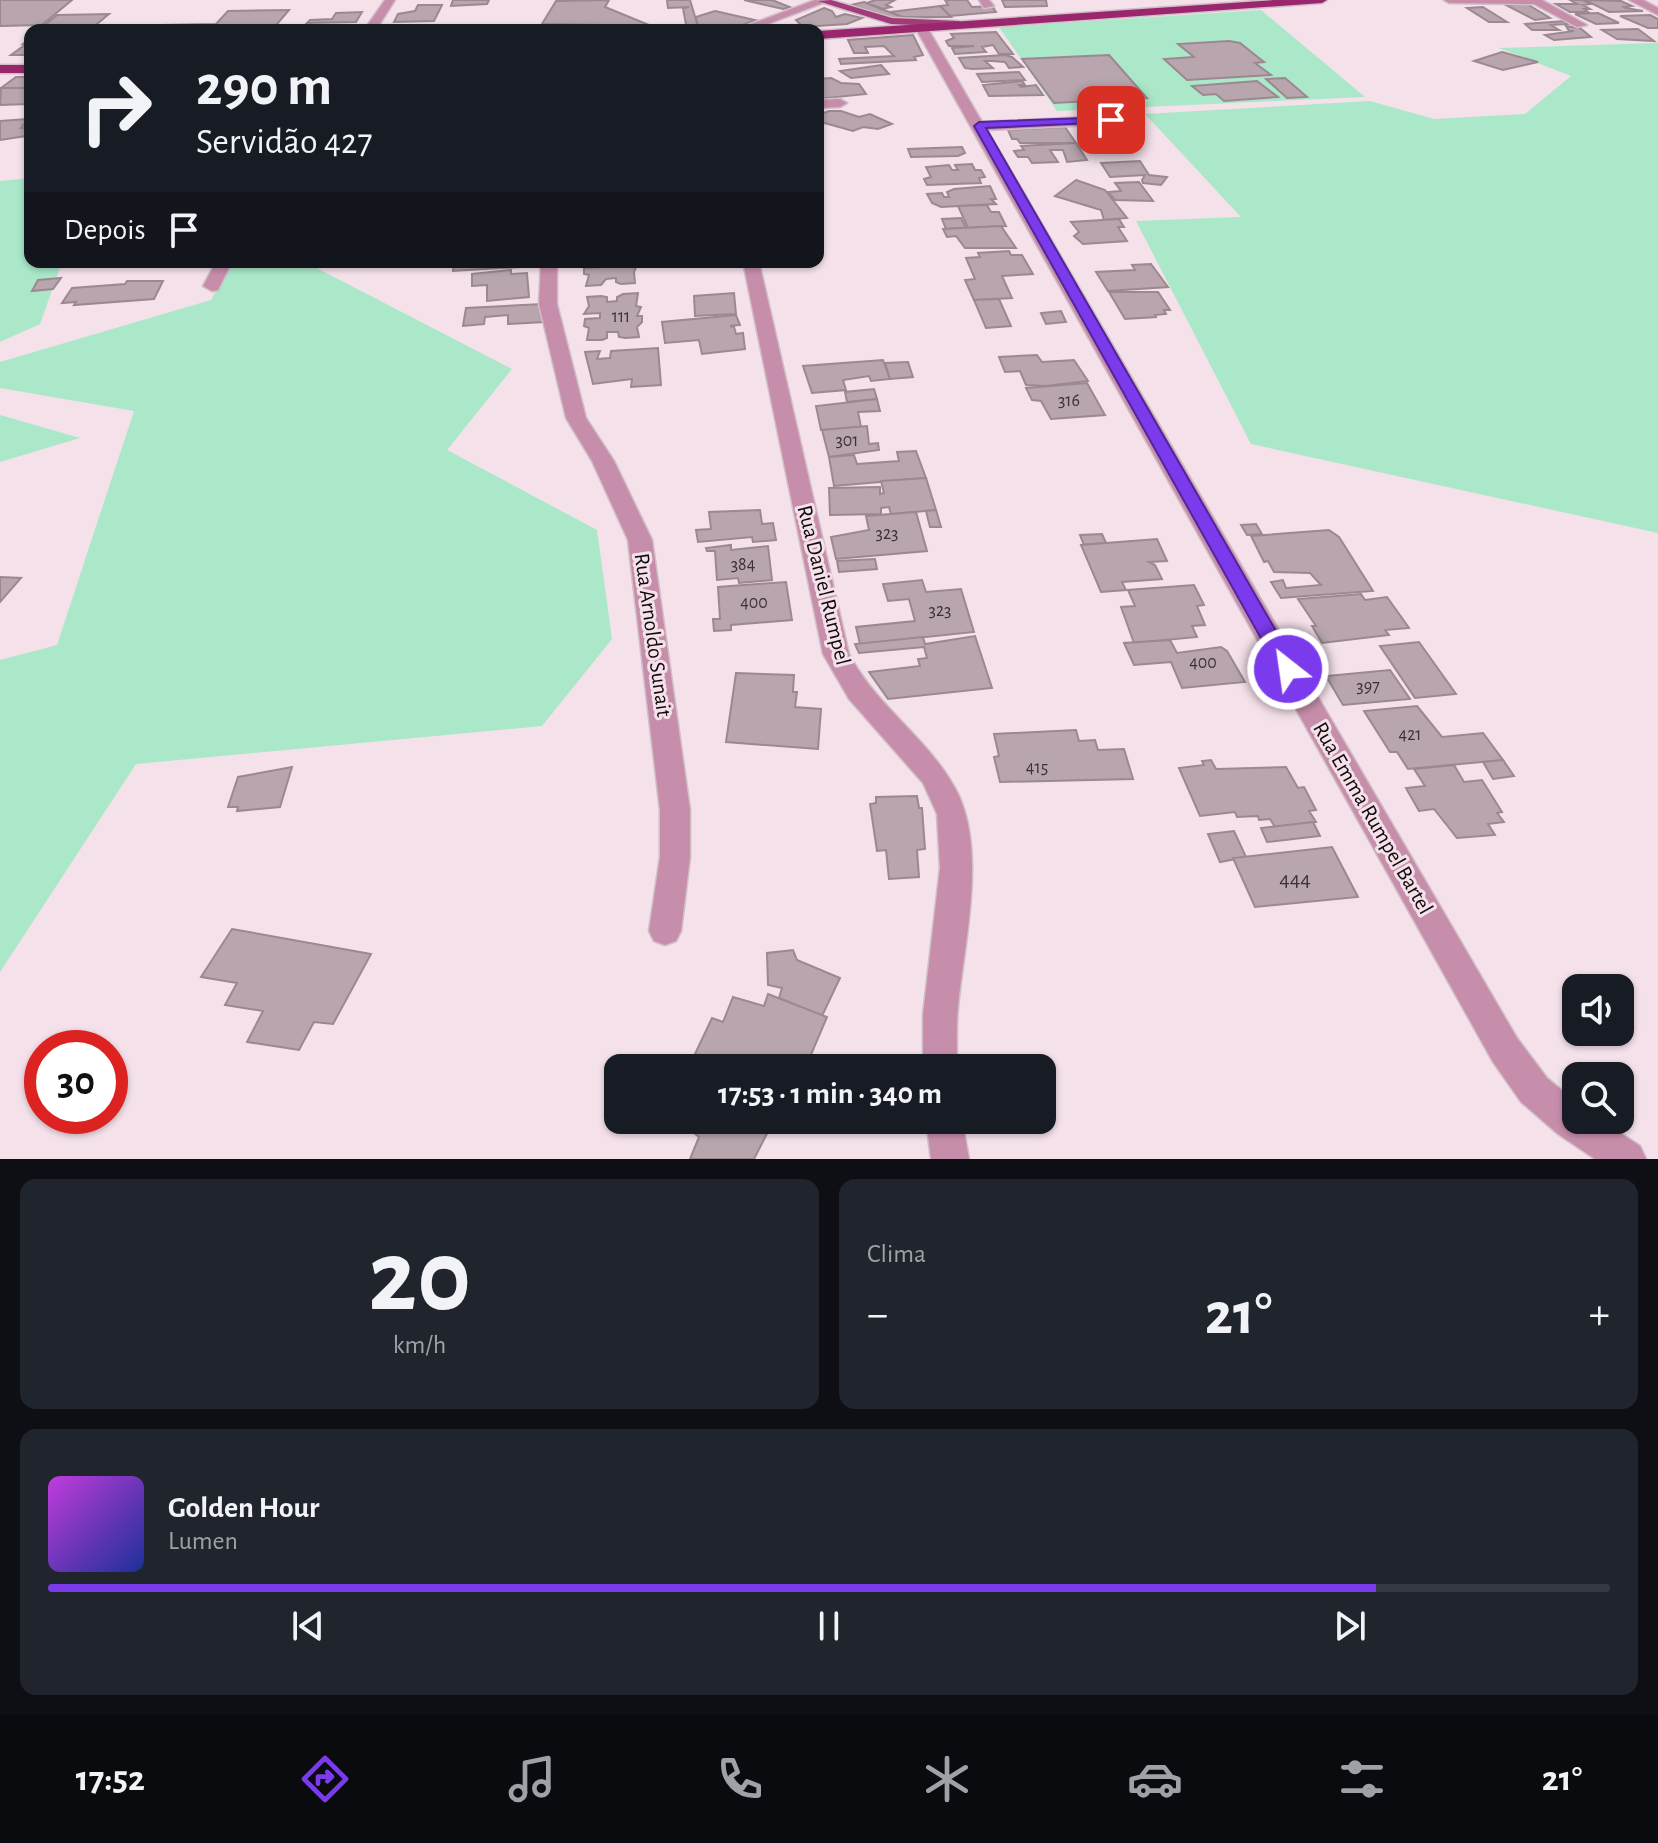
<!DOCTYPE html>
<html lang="pt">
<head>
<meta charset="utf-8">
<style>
  :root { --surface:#171b24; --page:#20242c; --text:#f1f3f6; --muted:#9ea1a6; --line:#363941; --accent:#7c3aed }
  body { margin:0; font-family:"Alegreya Sans",sans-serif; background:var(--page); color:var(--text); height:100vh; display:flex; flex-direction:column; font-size:30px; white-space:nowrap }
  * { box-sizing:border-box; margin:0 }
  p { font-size:26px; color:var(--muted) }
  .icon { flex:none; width:44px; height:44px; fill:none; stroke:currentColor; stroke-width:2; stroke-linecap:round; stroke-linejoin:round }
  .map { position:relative; height:1159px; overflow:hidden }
  .side { display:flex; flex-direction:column; gap:20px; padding:20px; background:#0d0f14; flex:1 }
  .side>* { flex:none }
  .hud { position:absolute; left:24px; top:24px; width:800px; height:244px; border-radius:16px; box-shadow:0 2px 6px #0004; background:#171b24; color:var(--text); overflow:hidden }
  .fabs { position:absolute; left:1562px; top:974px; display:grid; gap:16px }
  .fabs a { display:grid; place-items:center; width:72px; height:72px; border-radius:16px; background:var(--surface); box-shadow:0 2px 6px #0004; font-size:40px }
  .speed { position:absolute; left:24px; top:1030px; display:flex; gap:16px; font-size:40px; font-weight:700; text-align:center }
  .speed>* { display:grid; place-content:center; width:104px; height:104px; border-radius:50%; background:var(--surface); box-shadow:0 2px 6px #0004; line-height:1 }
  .speed .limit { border:12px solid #d22; background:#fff; color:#111 }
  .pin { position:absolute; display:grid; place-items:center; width:68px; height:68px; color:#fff; margin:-34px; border-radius:16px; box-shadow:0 4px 12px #0006 }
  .me { position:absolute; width:88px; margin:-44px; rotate:330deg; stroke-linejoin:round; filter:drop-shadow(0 0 6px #0008) }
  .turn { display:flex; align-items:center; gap:28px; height:168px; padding:0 40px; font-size:36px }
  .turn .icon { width:104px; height:104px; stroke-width:2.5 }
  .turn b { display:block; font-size:56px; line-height:68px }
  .then { display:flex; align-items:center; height:76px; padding:0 40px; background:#0003; gap:16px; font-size:30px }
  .big { font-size:60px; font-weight:700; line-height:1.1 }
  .side .widget { flex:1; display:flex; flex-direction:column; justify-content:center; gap:12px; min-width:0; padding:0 28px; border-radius:16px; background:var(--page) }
  .side .dial { align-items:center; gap:0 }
  .dial b { font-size:104px; line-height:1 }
  .song { display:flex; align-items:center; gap:24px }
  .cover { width:96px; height:96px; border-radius:12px; background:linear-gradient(135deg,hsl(290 70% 55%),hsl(230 70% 35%)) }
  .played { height:8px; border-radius:4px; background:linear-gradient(90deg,var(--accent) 85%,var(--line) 85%) }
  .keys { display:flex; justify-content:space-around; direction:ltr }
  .heat { display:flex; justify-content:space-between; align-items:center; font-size:44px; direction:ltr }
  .side .tiles { flex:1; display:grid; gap:20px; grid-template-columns:1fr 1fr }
  .widget:last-child { grid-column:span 2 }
  .trip { position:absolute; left:604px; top:1054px; width:452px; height:80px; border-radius:16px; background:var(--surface); box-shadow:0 2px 6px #0004; font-weight:700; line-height:80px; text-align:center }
  .tabs { display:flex; height:128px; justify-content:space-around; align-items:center; background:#090b0e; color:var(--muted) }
  .tabs .icon { width:56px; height:56px }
  .tabs .active { color:var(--accent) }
  .tabs b { font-size:36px; color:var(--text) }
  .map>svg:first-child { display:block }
</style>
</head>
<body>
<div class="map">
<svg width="1658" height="1159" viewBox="0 0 1658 1159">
  <rect width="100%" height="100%" fill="#f5e1ea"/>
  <g fill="#aae8c9">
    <polygon points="1261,10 1365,97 1057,111 999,27"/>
    <polygon points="1658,43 1658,533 1251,444 1136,221 1241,217 1145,114 1370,101 1434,119 1525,114 1571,76 1499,48"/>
    <polygon points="30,178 30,262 62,262 40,324 0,342 0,181"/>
    <polygon points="232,262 305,262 512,369 447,450 597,530 612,639 542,726 136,764 0,972 0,660 57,645 134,411 0,388 0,362 211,300"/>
    <polygon points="0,415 80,438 0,462"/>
  </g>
  <g fill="#b8a5ae" stroke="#9b8891" stroke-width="2">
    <polygon points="0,0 72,0 42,25 0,26"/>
    <polygon points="453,0 489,0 487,4 451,6"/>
    <polygon points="609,0 605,7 661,30 611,30 601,25 542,24 556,1"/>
    <polygon points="667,0 690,0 699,30 687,30 683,8 689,7 668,8"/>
    <polygon points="744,0 772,0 790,7 783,9"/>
    <polygon points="875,0 895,0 886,5 891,7 883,9 867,3"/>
    <polygon points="945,0 967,0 972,7 992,6 996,12 950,16 940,6 948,5"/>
    <polygon points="1002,0 1046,0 1047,6 1005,7"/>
    <polygon points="1570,0 1583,0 1591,4 1583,5 1590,9 1584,9 1588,12 1570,12 1556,4 1577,4"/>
    <polygon points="1585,0 1621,1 1632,6 1624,7 1626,8 1643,11 1609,12"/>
    <polygon points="864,2 881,9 903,17 894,18 851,5"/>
    <polygon points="1527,4 1550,18 1535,20 1506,5"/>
    <polygon points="418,5 442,5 434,21 394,22 398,14 415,11"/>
    <polygon points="940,6 951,17 903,17 890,12"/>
    <polygon points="1483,7 1507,22 1489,22 1467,8"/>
    <polygon points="824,8 832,11 836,17 845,14 862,18 847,24 803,27 796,20"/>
    <polygon points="289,10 272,30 156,30 161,25 216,24 228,11"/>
    <polygon points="715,11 755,20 736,28 725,26 699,30 696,17"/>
    <polygon points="362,12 356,22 307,23 310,20 332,19 336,13"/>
    <polygon points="1598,13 1619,23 1596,24 1575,14"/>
    <polygon points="109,14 91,29 39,30 57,15"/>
    <polygon points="1650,15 1658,19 1658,28 1648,28 1620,16"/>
    <polygon points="1565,21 1568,24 1551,25 1559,30 1532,30 1525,24"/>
    <polygon points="1566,26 1580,28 1591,37 1554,40 1545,35 1574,31 1569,31"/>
    <polygon points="1638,29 1654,41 1617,39 1602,30"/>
    <polygon points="996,32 1013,54 999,54 993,45 982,47 986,52 955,54 952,48 974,46 949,46 946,41 954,38 951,34"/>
    <polygon points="913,35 923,55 914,57 916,60 841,64 839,59 894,56 884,46 865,47 868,53 854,53 848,40"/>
    <polygon points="30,38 30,55 11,55 26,44 23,44"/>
    <polygon points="1229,41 1240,43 1264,62 1255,63 1271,75 1187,80 1164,59 1194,57 1178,44"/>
    <polygon points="1502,52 1527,59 1538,62 1503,70 1474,61"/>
    <polygon points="1005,55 1012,57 1023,67 1009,68 1005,62 992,61 985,61 993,68 973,69 965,68 959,58"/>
    <polygon points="1109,55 1147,98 1054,103 1022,59"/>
    <polygon points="881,65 889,74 851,78 840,71"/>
    <polygon points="1019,72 1025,80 982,82 977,74"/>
    <polygon points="16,77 30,77 30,88 1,88"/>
    <polygon points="831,78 841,83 859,84 866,94 818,99 818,79"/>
    <polygon points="1285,78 1307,97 1287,98 1266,79"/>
    <polygon points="1022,81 1025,85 1019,85 1021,87 1036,85 1043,95 989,96 983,85"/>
    <polygon points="1257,81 1278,97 1224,101 1216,94 1203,95 1192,86"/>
    <polygon points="1,88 30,88 30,104 0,105"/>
    <polygon points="829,111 841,111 859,117 870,114 892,124 878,129 863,127 853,131 821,122 818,119 822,118 818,115"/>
    <polygon points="28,119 21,128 30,127 26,136 0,140 0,121"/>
    <polygon points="1065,127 1076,143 1020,143 1017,139 1012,139 1008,130"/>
    <polygon points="1076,143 1087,160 1067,162 1063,150 1050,150 1058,162 1032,163 1028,157 1018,157 1014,151 1024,150 1021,146"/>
    <polygon points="962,147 965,153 958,156 911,157 908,149"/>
    <polygon points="1140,161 1149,175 1167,177 1161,185 1143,183 1142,180 1145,175 1110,177 1101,163"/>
    <polygon points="972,164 975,170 981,170 985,177 979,178 981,183 927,185 924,179 931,177 926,167 949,165 952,170 958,170 955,165"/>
    <polygon points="1076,180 1105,190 1127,218 1104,220 1101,210 1055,196"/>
    <polygon points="1139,182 1153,201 1115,200 1108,192 1121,191 1115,183"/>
    <polygon points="990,186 996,199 991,199 996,204 941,207 932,203 927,194 942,193 944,197 949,197 947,192 954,189"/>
    <polygon points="987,205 991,212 999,212 1006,226 968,228 958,206"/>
    <polygon points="961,218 966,228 946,229 942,219"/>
    <polygon points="1119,219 1124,227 1118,227 1127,241 1083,244 1074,236 1079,232 1071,222"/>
    <polygon points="1001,226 1016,248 965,248 956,236 947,237 943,229"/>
    <polygon points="1009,251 1011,255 1022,255 1033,274 1002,276 1012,298 974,300 965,280 975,279 966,258 980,257 978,253"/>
    <polygon points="454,262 535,262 536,266 453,271"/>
    <polygon points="600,262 633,262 634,266 637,265 634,272 635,283 621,284 616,282 616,278 606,279 601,285 586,286 589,275 584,274 584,268 600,267"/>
    <polygon points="1151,264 1168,287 1108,291 1096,272 1135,270 1132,265"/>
    <polygon points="511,270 511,274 527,273 529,297 487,301 487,285 472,286 472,274"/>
    <polygon points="61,278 53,289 32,291 38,280"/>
    <polygon points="127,281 163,281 154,299 74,305 76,302 62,303 72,288 125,284"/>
    <polygon points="1109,292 1158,292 1170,310 1164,310 1166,314 1155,315 1156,317 1125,319"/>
    <polygon points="638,293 636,306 641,307 637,316 642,316 642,322 637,327 639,337 625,338 619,337 618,332 607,332 607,338 602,340 587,340 589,328 584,326 585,319 600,318 600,313 584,314 589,306 587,297 601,296 607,297 607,302 617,301 617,297 623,294"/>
    <polygon points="734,293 736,314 695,316 694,296"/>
    <polygon points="999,299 1011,326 986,328 974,300"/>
    <polygon points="542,304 545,322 508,324 508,315 485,317 484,324 463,326 466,308"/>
    <polygon points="1061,311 1066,322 1046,324 1041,313"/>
    <polygon points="736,315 740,325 730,326 734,327 736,334 743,333 745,349 702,354 699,340 665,343 662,322"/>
    <polygon points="658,348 661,385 631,387 632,379 593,384 585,352 600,351 597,359 610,358 611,351"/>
    <polygon points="1037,355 1042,362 1074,360 1088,381 1046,386 1026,385 1020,371 1005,372 999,357"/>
    <polygon points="883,360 890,379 871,381 869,376 843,380 846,390 812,393 803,366"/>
    <polygon points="908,362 913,377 890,379 885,363"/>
    <polygon points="1087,383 1105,415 1051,419 1041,401 1032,400 1026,388"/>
    <polygon points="874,389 877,399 847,402 845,392"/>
    <polygon points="877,399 880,411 858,412 861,427 821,430 816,406"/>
    <polygon points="867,426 869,444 878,443 879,450 829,457 822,430"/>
    <polygon points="916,451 926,478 834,486 829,457 854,455 857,464 899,461 897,452"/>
    <polygon points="926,478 936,510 891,514 889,507 881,508 881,514 830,515 829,488 880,487 880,494 884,493 881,481"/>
    <polygon points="760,510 762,524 773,523 776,540 753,542 752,537 698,542 696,530 711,529 709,512"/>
    <polygon points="936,510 941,527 930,527 926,511"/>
    <polygon points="916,512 927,551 836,559 831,537 869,530 866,516"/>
    <polygon points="1256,524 1262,534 1247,535 1241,525"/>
    <polygon points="1329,530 1339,537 1373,591 1281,598 1271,582 1283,580 1286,588 1321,585 1310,573 1274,572 1268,561 1264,562 1251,536"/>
    <polygon points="1102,534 1106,543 1084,545 1080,535"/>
    <polygon points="1157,539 1167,561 1149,562 1155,565 1162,579 1122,582 1126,590 1101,592 1081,545"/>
    <polygon points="731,545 731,550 768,546 772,580 739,583 738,578 717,580 715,551 707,551 706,548"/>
    <polygon points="875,559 877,569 839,572 837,561"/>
    <polygon points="0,577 21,578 0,602"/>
    <polygon points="922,580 926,592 961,589 974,632 860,644 856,627 915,621 909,599 888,601 883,584"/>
    <polygon points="786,582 792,620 731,625 731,630 714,631 713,619 720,619 718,587"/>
    <polygon points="1194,585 1204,605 1197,606 1205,625 1192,626 1197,637 1134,643 1121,607 1135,606 1128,590"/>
    <polygon points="1361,594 1365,600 1387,597 1409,628 1385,630 1389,635 1322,643 1312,626 1316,626 1298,599"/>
    <polygon points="975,636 992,688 888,699 869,672 920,666 918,659 927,658 924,647 859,653 855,644 923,637 925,644"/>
    <polygon points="1170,640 1177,653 1221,647 1227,651 1245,682 1182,688 1171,662 1134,665 1124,643"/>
    <polygon points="1419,642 1456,694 1415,698 1380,646"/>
    <polygon points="1390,670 1410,699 1343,705 1326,676"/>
    <polygon points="736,673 794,675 793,692 797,692 795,707 821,709 818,749 726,742"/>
    <polygon points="1417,706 1442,737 1483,733 1503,760 1408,769 1397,752 1390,752 1364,711"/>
    <polygon points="1076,730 1079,741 1095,740 1098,750 1124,749 1133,779 1000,782 994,757 999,756 994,734"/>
    <polygon points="1211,760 1216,769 1286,767 1298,788 1304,787 1316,810 1309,811 1316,822 1275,827 1270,819 1259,820 1258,816 1237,817 1235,812 1200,816 1179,768 1204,765 1202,761"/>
    <polygon points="1503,760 1514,776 1493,779 1483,762"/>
    <polygon points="1454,765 1464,782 1482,780 1502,812 1497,813 1504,822 1488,824 1495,835 1457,838 1434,809 1419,811 1406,788 1425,786 1414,769"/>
    <polygon points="292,767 280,807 237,811 238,807 228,807 238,777"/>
    <polygon points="917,796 919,808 922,808 925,849 917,850 919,877 889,879 886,850 877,851 870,804 876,803 876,797"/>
    <polygon points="1313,822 1320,836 1267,842 1261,828"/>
    <polygon points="1234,831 1246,857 1220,862 1208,834"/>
    <polygon points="1332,847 1358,897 1255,907 1233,858"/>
    <polygon points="232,929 371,954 333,1024 314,1022 299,1050 247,1042 263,1011 225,1005 237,983 201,977"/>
    <polygon points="793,950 797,960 840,978 822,1016 779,998 782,988 768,985 767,953"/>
    <polygon points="768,994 827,1017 807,1064 781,1058 777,1068 719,1068 721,1063 695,1054 712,1018 723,1022 733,997 764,1006"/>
    <polygon points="700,1120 774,1120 754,1159 690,1159 699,1137 694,1133"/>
  </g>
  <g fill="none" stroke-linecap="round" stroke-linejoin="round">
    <defs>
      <g id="minor">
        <polygon points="385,0 395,0 376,30 364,30"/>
        <polygon points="979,0 989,0 994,6 984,8"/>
        <polygon points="1444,0 1542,0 1587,25 1577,27 1534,4 1449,3"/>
        <polygon points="1629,0 1643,0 1658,8 1658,15"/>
        <polygon points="917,25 927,27 982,122 1111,116 1118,120 1111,124 987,130 1517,1038 1547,1078 1576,1102 1576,1120 1601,1120 1640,1146 1646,1159 1595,1159 1558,1134 1521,1102 1493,1062 915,27"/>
        <polygon points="818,100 840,99 847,103 840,107 818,108"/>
        <polygon points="216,262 232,262 218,290 212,291 203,286"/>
        <polygon points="541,262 557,262 557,304 586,418 614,461 652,540 690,810 690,857 681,931 676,941 665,945 654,941 649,931 660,857 660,810 628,540 592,461 566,418 539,304"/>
        <path d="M743 262H759L849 654C876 706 927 737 955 788 988 847 964 943 958 1007 956 1027 957 1048 957 1068H923V1015L940 868 937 814 923 783 849 699 823 654Z"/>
        <polygon points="926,1120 962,1120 969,1159 931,1159"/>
      </g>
      <polygon id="tertiary" points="815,0 828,1 752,30 735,30"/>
      <polygon id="primary" points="831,0 892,18 959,21 965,24 959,27 891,24 818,1"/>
      <g id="trunk">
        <polygon points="1274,0 1327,0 1322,3 818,39 818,31"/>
        <rect x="0" y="65" width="30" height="8"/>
      </g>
    </defs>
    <use href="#minor" stroke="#d1bfc7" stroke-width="3"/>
    <use href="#tertiary" stroke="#d1bfc7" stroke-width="3"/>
    <use href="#primary" stroke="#d1bfc7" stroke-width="3"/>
    <use href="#trunk" stroke="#d1bfc7" stroke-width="3"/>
    <use href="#minor" fill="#c78eab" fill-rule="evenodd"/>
    <use href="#tertiary" fill="#c78eab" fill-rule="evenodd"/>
    <use href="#primary" fill="#a23c78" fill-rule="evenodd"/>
    <use href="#trunk" fill="#9a266e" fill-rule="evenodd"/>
  </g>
  <polygon fill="#7c3aed" stroke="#51269a" stroke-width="2" points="1111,117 1114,118 1114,122 986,128 1298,669 1295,674 1281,674 974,126 979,122"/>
  <g text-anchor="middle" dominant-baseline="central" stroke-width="6" stroke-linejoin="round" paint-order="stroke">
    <g font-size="18" fill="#3b3135">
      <text x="621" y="317">111</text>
      <text x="1069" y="401">316</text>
      <text x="847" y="441">301</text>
      <text x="887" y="534">323</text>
      <text x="743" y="565">384</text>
      <text x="754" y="603">400</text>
      <text x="940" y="611">323</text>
      <text x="1203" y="663">400</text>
      <text x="1368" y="687">397</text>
      <text x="1410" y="735">421</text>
      <text x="1037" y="768">415</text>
    </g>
    <g font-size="22" fill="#110a0d" stroke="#f5e1ea">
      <text transform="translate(824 585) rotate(76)">Rua Daniel Rumpel</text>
      <text transform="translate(653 635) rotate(82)">Rua Arnoldo Sunait</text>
      <text transform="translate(1373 818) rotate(60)">Rua Emma Rumpel Bartel</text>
    </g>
    <g font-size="22" fill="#3b3135">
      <text x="1295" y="879">444</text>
    </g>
  </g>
</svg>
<div class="fabs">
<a><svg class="icon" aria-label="sound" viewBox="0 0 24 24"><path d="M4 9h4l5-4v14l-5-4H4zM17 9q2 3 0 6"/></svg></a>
<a><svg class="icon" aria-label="search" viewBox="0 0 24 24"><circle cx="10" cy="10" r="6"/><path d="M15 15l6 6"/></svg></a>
</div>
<div class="speed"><div class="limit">30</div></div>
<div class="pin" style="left:1111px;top:120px;background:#d93025"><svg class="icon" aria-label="arrive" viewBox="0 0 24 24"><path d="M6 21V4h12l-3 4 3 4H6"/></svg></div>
<svg class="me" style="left:1288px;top:669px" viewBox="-20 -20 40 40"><circle r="17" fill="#7c3aed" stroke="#fff" stroke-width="3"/><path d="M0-11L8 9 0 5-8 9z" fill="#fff"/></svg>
<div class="trip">17:53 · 1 min · 340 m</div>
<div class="hud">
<div class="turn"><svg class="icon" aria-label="right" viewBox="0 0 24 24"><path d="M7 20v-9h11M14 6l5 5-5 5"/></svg><div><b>290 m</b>Servidão 427</div></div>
<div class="then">Depois<svg class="icon" aria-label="arrive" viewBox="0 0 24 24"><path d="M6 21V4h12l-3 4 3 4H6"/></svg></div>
</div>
</div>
<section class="side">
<div class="tiles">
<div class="widget dial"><b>20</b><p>km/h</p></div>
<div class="widget"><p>Clima</p>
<div class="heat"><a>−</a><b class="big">21°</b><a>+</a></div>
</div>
<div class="widget">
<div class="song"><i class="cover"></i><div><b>Golden Hour</b><p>Lumen</p></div></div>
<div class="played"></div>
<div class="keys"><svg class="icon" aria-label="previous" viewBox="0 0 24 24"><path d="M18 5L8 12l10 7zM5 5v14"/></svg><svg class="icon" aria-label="pause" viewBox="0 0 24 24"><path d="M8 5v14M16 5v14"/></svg><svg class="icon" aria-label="next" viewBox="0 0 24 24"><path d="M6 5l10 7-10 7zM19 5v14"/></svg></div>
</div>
</div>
</section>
<nav class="tabs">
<b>17:52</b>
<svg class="icon active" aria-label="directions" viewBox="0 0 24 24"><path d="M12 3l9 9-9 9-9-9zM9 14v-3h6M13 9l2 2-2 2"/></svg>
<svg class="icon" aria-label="music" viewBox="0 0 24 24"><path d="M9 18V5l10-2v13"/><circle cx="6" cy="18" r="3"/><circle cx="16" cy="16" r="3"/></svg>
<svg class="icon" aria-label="phone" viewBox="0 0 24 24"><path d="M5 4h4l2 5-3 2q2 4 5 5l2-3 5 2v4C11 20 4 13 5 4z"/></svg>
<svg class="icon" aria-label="climate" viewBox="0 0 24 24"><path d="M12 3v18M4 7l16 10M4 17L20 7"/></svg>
<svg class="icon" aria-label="car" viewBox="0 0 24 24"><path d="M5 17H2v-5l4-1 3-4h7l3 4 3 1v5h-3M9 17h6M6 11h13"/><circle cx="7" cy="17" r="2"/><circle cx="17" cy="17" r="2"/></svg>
<svg class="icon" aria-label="filters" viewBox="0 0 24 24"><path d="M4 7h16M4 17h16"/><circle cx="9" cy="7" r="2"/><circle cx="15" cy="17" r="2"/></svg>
<b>21°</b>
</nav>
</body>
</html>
